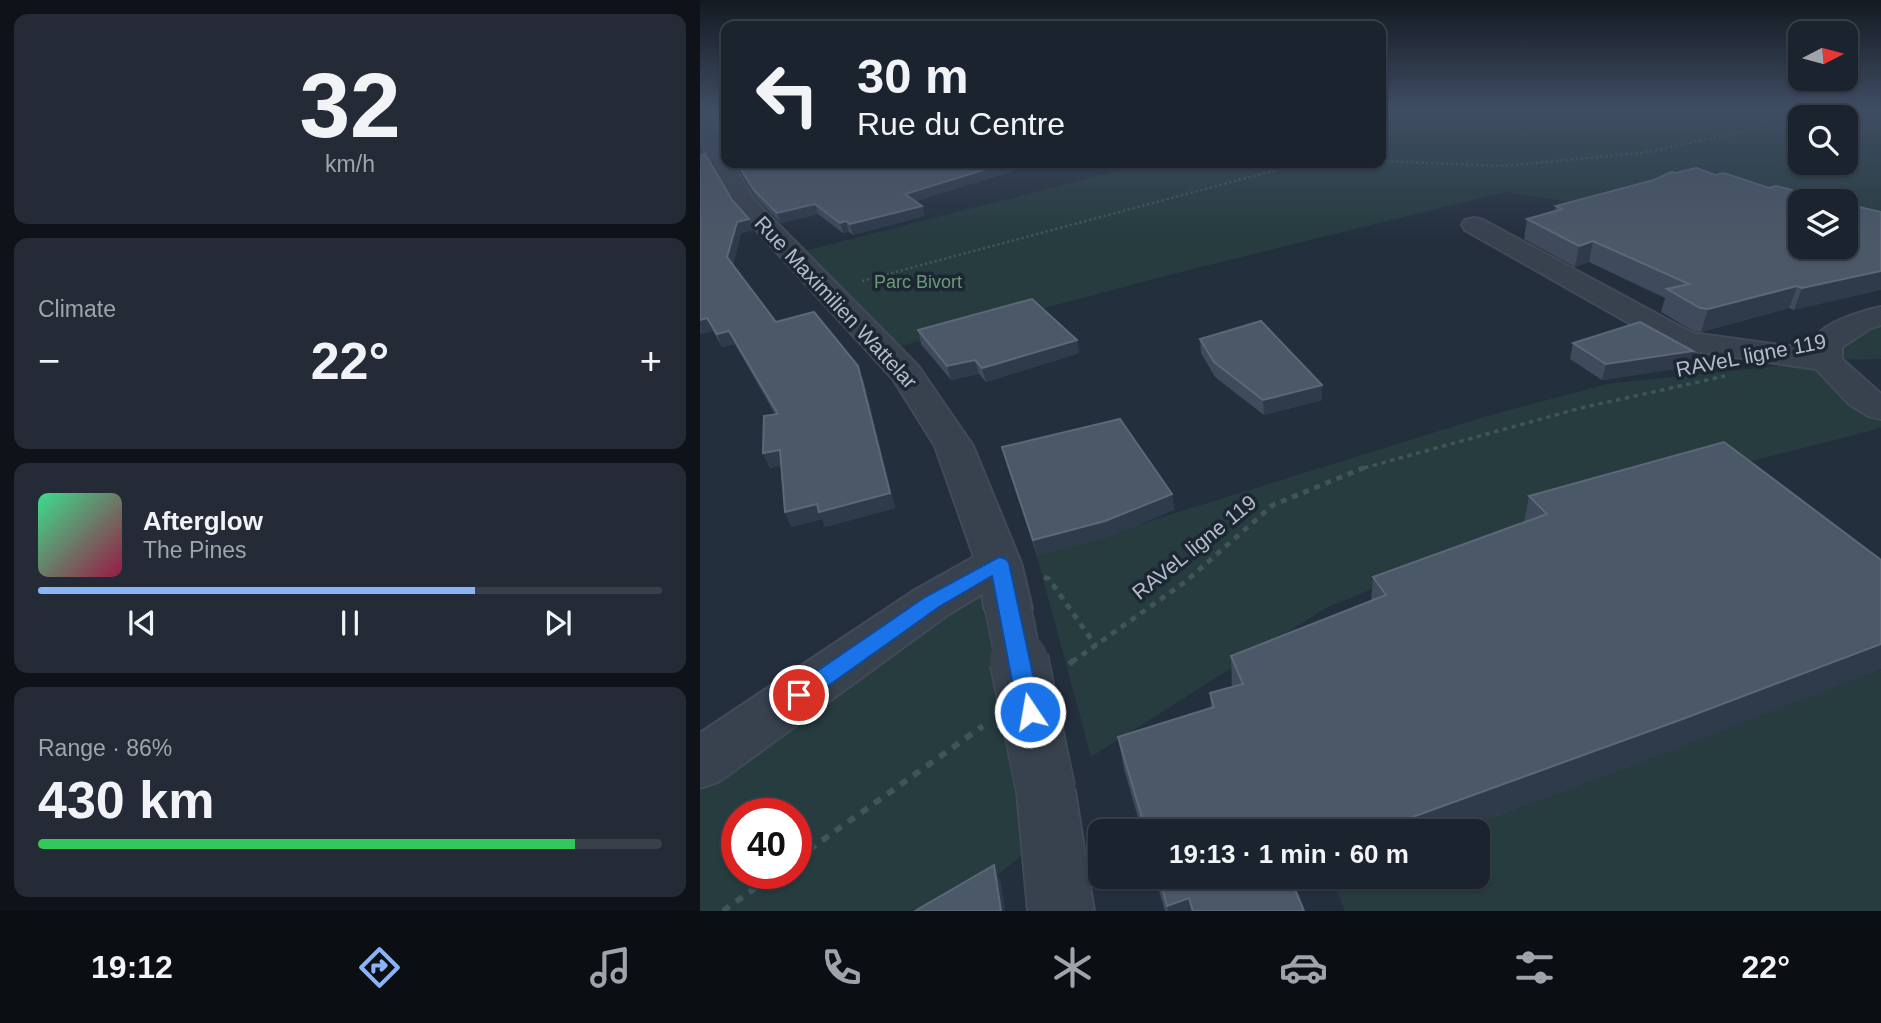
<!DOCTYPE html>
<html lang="en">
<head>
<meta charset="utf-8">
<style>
  :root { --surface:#1b232e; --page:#242b36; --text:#f1f3f6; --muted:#a0a4aa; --line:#39404a; --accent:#8ab4f8 }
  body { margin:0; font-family:Helvetica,sans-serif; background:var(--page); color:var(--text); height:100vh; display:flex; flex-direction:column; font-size:26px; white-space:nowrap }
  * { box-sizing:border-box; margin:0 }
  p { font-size:23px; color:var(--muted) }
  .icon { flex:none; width:38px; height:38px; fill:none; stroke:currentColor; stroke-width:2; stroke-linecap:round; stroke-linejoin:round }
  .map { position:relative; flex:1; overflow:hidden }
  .sheet { display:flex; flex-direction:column; gap:14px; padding:14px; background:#0f1319; width:700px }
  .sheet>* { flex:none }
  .guide { position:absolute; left:21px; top:21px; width:665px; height:147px; border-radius:14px; box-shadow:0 2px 5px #0004,0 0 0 2px var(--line); background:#1b232e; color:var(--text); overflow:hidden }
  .needle { width:46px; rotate:84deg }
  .controls { position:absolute; left:1088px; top:21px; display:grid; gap:14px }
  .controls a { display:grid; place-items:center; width:70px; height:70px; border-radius:14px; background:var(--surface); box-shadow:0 2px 5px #0004,0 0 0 2px var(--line); font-size:35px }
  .speed { position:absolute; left:21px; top:798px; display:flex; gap:14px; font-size:35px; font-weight:700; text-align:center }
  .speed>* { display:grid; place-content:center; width:91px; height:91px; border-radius:50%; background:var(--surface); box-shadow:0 2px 5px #0004,0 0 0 2px var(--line); line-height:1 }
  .speed .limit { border:10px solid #d22; background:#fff; color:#111 }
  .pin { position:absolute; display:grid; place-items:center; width:60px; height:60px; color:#fff; margin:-30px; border:4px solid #fff; border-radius:50%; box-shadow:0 2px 7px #0007 }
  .me { position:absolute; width:77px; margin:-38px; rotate:348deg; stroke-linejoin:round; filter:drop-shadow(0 0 5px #0008) }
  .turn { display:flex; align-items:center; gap:24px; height:147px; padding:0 21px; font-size:32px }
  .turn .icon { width:91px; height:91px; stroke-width:2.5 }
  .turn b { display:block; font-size:49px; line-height:60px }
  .big { font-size:52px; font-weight:800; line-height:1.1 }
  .sheet .tile { flex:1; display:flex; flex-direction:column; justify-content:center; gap:10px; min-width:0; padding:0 24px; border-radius:14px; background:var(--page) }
  .sheet .dial { align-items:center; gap:0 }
  .dial b { font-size:91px; line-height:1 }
  .song { display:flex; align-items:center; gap:21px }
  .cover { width:84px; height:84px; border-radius:10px; background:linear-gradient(135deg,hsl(150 70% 55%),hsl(340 70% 35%)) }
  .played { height:7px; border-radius:4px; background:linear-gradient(90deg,var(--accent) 70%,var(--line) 70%) }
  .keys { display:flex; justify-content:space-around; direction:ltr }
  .heat { display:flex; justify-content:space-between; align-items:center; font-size:38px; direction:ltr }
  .charge { height:10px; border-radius:5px; background:linear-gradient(90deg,#34c759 86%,var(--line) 0) }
  .trip { position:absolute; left:388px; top:819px; width:402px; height:70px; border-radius:14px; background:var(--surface); box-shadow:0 2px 5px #0004,0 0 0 2px var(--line); font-weight:800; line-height:70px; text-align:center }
  .tab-bar { display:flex; height:112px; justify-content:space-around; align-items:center; background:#0b0e12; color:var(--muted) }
  .tab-bar .icon { width:49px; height:49px }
  .tab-bar .on { color:var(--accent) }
  .tab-bar b { font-size:32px; color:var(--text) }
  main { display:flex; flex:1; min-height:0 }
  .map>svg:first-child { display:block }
</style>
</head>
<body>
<main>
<section class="sheet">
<div class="tile dial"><b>32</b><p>km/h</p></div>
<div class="tile"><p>Climate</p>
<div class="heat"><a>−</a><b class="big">22°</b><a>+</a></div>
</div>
<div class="tile">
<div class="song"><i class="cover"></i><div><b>Afterglow</b><p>The Pines</p></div></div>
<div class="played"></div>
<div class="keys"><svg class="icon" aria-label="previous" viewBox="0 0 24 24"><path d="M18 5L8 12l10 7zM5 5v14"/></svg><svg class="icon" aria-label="pause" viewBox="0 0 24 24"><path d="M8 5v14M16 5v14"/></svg><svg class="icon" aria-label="next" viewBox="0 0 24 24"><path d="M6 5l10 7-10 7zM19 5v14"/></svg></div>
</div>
<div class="tile"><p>Range · 86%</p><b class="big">430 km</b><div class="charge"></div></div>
</section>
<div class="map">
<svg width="1181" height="911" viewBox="0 0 1181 911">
  <rect width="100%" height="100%" fill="#242f3e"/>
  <g fill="#263c3f" fill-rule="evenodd">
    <path d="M681 110H1181V230L1146 222V201L904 207 805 192 477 273 197 347 92 254 450 163H681ZM1101 117H1146V163H1101Z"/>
    <polygon points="1181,319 1181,359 1127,360 1181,416 1181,428 1013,471 826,525 626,608 391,757 337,556 784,417 907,384 1126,361 1150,327"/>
    <path d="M299 563 351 833 251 911H0V769ZM37 814H96V873H37Z"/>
    <polygon points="1181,669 1181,911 645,911 631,877 779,877 779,831 750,831"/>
  </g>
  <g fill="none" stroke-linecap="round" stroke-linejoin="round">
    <defs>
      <g id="minor">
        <polygon points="6,110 26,110 26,114 14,121 26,153 26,163 32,163 55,201 218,366 273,446 321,563 332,608 325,620 308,625 291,620 284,608 282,594 249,614 20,781 0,788 0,733 215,590 274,557 235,446 193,379 38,210 4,150 0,137 0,114"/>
        <path d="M774 218 783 220 992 333 1110 349C1111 325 1162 311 1181 307V325L1171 328 1142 347V359L1181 394V419L1168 416 1149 404 1116 369 973 348 765 230 762 225 765 220Z"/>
        <polygon points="346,765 367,773 375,791 394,911 328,911 317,791 325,773"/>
      </g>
    </defs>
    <use href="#minor" stroke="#414a57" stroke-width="4"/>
    <g stroke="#3f5557" stroke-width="2.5" stroke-dasharray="2.5 2.5" stroke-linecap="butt">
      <polyline points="681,161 804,166 942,153 1052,130 1074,110"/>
      <polyline points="162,281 602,163"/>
    </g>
    <polyline stroke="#3f5557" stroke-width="3.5" stroke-dasharray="4.5 4.5" stroke-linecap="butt" points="664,468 881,408 1025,376"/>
    <g stroke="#3f5557" stroke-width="5" stroke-dasharray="6 6" stroke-linecap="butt">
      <polyline points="344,577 349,579 396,646"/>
      <polyline points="372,662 485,582 573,505 668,466"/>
    </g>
    <g stroke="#3f5557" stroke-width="6" stroke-dasharray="8 8" stroke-linecap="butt">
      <polyline points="369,664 374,660"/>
      <polyline points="96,859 283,726"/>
      <polyline points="23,911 76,873"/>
    </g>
    <use href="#minor" fill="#38414e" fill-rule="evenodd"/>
    <defs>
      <polyline id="minor-bridge-far1" points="308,608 319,662"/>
      <polyline id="minor-bridge" points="319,660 346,791"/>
    </defs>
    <use href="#minor-bridge-far1" stroke="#414a57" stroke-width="48" stroke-linecap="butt"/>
    <use href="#minor-bridge" stroke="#414a57" stroke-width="61" stroke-linecap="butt"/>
    <use href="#minor-bridge-far1" stroke="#38414e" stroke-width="45"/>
    <use href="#minor-bridge" stroke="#38414e" stroke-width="58"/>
  </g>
  <g fill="#3f4b5c">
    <polygon points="0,144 4,154 32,200 49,219 53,230 41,233 33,265 76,322 163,379 195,508 125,527 122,519 91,527 82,465 70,468 63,453 75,414 35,344 22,347 13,331 1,334 0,332"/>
    <polygon points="35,163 339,163 215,201 222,206 224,216 153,235 149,232 143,233 118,214 81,223 57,199"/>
    <polygon points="976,173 1015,175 1146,247 1094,310 1089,308 1001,332 993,331 961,312 965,298 889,262 875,267 824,239 827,219 855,211 856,206"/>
    <polygon points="218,330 377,340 379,353 286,382 279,374 251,380 221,344"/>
    <polygon points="500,339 622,385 622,400 564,415 515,377 501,353"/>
    <polygon points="873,343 993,351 988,367 902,380 870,359"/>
    <polygon points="1024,442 967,752 756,831 442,831 424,769 418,737 511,708 510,693 532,687 531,656 671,601 673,577 824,522 829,496"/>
    <polygon points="302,447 472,494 474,510 407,537 337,556 306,462"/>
    <polygon points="455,877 634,877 596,891 604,911 465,911"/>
  </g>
  <g fill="#2f3b4b">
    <polygon points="0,147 1,147 5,157 0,157"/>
    <polygon points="306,163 339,163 207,204 205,194"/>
    <polygon points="115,204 118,214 81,223 77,213"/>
    <polygon points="222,206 224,216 153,235 150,224"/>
    <polygon points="49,219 53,230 41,233 32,269 27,257 37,222"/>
    <polygon points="146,221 149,232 143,233 140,223"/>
    <polygon points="893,241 889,262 875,267 879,246"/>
    <polygon points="1181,271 1181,290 1094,310 1102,288"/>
    <polygon points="1097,286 1089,308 1001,332 1008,309"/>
    <polygon points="7,318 13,331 1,334 0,320"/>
    <polygon points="29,331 35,344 22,347 17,334"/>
    <polygon points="377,340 379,353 286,382 282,368"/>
    <polygon points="993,351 988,367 902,380 906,364"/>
    <polygon points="275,360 279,374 251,380 247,366"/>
    <polygon points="158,366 195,508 125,527 122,519 91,527 85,512 117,504"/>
    <polygon points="622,385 622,400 564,415 563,400"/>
    <polygon points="80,450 86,464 70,468 63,453"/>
    <polygon points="472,494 474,510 407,537 337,556 333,540"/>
    <polygon points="1181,644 1181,669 967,752 756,831 674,831"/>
    <polygon points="294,865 301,883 305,911 301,911"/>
    <polygon points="585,877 634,877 585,895"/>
    <polygon points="489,898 491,911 468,911 467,906"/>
  </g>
  <g fill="#4b5868" stroke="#5c6777" stroke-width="2">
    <polygon points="20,110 26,110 26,143 25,144 14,114"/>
    <polygon points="5,154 32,200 49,219 37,222 27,257 76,322 114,312 158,366 190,493 119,512 117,504 85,512 80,450 63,453 64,416 78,414 29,331 17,334 7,318 0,320 0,156"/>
    <polygon points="37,163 306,163 205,194 222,206 150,224 146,221 140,223 115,204 77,213 53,189"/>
    <polygon points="996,168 1015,175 1024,173 1069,188 1076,186 1137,201 1101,201 1101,247 1146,247 1146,204 1181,212 1181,271 1102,288 1097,286 1008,309 1000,308 967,289 989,284 893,241 879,246 827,219 862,209 856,206 954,180 971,172 976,173"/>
    <polygon points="332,299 377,340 282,368 275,360 247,366 218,330"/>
    <polygon points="561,321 622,385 563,400 514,362 500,339"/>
    <polygon points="940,322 993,351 906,364 873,343"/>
    <polygon points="420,419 472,494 405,521 333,540 302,447"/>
    <polygon points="1024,442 1181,560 1181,644 980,720 674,831 446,831 418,737 514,707 510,693 543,684 531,656 686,595 673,577 847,514 829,496"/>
    <polygon points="294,865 301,911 215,911"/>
    <polygon points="459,877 590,877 604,911 493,911 489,898 467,906"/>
  </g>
  <linearGradient id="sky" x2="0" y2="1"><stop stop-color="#141a22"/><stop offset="0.46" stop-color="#3f4d63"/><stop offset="1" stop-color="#3f4d63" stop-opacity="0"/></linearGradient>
  <rect width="1181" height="238" fill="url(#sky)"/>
  <polygon fill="#1a73e8" stroke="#114b97" stroke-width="2" points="299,557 306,559 309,563 341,712 337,719 330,721 322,719 318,712 292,576 239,607 107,701 99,704 91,701 88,695 91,689 225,597"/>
  <g text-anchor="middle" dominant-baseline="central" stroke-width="7" stroke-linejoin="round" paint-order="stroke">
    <g font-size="18" fill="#6b9a76" stroke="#1d2633">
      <text x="218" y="282">Parc Bivort</text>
    </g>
    <g font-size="21" fill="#b4bcc9" stroke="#1d2633">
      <text transform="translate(136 302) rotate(47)">Rue Maximilien Wattelar</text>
      <text transform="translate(1051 355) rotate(-11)">RAVeL ligne 119</text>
      <text transform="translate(494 547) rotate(-39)">RAVeL ligne 119</text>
    </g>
  </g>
</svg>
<div class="controls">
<a><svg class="needle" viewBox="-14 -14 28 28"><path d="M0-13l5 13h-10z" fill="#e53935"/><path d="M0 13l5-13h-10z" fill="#a0a4aa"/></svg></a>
<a><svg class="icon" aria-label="search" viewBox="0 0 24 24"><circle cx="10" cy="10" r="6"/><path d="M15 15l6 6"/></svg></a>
<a><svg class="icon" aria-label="layers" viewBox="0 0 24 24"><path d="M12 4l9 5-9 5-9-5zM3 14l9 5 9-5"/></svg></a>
</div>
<div class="speed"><div class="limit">40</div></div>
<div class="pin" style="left:99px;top:695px;background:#d93025"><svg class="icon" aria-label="arrive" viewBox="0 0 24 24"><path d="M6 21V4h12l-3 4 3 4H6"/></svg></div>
<svg class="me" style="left:330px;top:712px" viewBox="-20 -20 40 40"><circle r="17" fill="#1a73e8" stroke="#fff" stroke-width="3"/><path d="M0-11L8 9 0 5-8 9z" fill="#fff"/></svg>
<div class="trip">19:13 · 1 min · 60 m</div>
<div class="guide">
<div class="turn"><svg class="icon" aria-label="left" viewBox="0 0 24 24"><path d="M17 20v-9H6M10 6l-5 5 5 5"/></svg><div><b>30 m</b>Rue du Centre</div></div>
</div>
</div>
</main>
<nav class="tab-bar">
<b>19:12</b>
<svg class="icon on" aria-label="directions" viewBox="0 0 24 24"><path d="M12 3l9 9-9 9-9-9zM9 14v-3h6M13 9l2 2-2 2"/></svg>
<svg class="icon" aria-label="music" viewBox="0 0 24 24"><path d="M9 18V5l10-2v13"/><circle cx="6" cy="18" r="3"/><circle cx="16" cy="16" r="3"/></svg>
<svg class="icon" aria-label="phone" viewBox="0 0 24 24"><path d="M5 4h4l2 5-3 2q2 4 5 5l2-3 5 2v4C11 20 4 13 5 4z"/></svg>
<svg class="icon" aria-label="climate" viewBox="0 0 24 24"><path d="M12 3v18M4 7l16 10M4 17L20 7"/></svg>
<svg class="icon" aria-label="car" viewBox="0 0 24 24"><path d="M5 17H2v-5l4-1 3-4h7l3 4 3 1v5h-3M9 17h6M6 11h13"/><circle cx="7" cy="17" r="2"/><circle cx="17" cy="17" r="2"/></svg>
<svg class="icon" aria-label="filters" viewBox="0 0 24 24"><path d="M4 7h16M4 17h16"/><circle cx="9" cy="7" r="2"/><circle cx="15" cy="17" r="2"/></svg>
<b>22°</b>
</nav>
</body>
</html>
